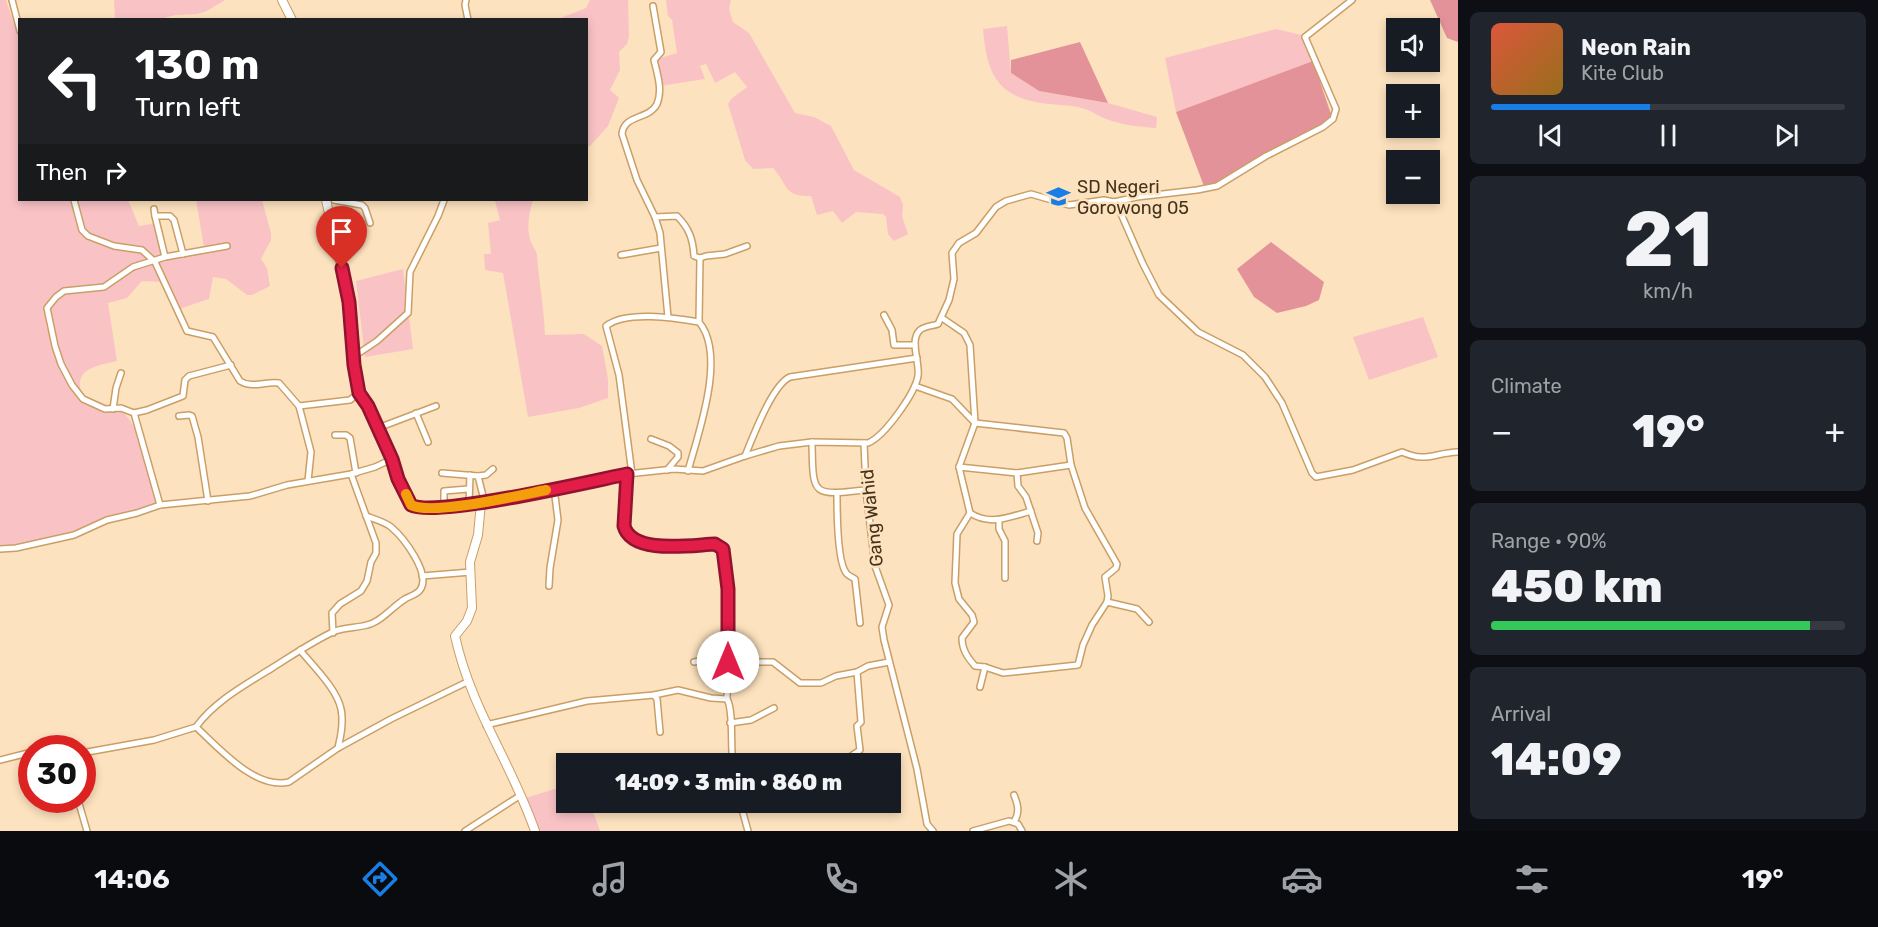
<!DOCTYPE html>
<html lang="en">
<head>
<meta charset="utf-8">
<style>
  :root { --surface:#171b24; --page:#20242c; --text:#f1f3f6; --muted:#9ea1a6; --line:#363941; --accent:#187de5 }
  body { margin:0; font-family:Rubik,sans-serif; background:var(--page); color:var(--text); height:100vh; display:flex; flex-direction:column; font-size:22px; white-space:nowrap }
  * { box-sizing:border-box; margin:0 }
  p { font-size:20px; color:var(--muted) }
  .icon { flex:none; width:33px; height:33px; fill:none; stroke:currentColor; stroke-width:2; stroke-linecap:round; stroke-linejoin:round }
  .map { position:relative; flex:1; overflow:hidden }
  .details { display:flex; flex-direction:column; gap:12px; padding:12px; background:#0d0f14; width:420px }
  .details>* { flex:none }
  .hud { position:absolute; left:18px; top:18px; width:570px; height:183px; border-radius:0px; box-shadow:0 3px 9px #0003; background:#202124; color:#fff; overflow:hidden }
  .tools { position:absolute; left:1386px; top:18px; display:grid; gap:12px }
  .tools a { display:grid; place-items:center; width:54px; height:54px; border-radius:0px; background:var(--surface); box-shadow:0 3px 9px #0003; font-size:30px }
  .speed { position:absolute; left:18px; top:735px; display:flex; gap:12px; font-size:30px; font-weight:700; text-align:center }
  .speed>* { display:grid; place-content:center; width:78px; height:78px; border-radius:50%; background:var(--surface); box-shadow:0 3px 9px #0003; line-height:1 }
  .speed .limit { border:9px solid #d22; background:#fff; color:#111 }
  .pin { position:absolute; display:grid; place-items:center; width:51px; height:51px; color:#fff; margin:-62px -26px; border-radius:50% 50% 50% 0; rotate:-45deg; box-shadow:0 0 6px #0007 }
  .pin .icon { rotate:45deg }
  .me { position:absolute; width:66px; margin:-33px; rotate:0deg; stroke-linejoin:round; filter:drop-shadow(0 0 4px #0008) }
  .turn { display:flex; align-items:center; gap:21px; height:126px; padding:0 18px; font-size:27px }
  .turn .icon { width:78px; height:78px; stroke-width:2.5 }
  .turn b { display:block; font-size:42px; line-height:51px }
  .then { display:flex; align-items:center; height:57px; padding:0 18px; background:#0003; gap:12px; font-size:22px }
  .big { font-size:45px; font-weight:800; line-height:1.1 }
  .details .widget { flex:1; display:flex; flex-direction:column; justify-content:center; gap:9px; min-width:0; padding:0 21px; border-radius:9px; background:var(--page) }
  .details .dial { align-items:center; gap:0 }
  .dial b { font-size:78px; line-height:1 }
  .song { display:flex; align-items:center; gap:18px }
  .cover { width:72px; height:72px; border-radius:9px; background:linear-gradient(135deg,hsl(10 70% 55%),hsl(40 70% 35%)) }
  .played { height:6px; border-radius:3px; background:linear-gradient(90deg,var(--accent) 45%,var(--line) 45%) }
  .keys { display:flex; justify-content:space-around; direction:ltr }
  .heat { display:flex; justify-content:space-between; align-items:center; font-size:33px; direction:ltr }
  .charge { height:9px; border-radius:4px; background:linear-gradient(90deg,#34c759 90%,var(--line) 0) }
  .trip { position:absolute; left:556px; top:753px; width:345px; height:60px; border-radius:0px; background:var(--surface); box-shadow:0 3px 9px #0003; font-weight:800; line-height:60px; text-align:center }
  .dock { display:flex; height:96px; justify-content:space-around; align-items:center; background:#090b0e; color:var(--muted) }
  .dock .icon { width:42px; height:42px }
  .dock .current { color:var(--accent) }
  .dock b { font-size:27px; color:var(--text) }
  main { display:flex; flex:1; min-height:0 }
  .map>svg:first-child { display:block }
</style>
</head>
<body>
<main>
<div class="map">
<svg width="1458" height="831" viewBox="0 0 1458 831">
  <rect width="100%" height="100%" fill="#fde2bf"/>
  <g fill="#f9c3c6">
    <path d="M0 0H6L19 39 20 200H128L139 226 157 223 163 256 210 248 204 247 196 200H262L271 233V240L261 259 267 268 270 286 252 295H247L226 279 213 277 209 299 179 309 164 282 142 281 127 298 108 303 117 361C90 367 69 371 86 404 96 406 109 406 119 410 141 420 151 482 158 505L20 547 0 550Z"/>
    <polygon points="114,0 225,0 205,12 197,14 175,15 160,19 115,19"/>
    <polygon points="590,0 628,0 629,37 627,44 619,52 620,70 610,90 619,98 608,126 590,146 587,147 586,20 558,19 586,8"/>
    <path d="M666 0H731L729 9 733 22 749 33 795 113 814 117 831 126 854 170 900 197 903 205 902 216 908 234 894 241 888 234 886 217 883 214 856 212 842 223 833 211 817 215 811 196C783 197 788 184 773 168L753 169 745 160 728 104 731 99 747 87 735 72 715 83 706 64 700 66 705 79 660 86 657 59 677 53 672 20 668 16Z"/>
    <path d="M1007 26 1011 73 1039 91 1108 103 1157 117 1156 128C1139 127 1122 125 1106 119 1098 116 1092 111 1085 109 1074 105 1059 105 1048 104 998 98 987 76 983 29Z"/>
    <polygon points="1276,29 1310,37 1313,61 1176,112 1165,58"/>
    <path d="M488 200H533C529 213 526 229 531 242 533 247 536 250 537 255 539 282 544 308 545 335L584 334 602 346 608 379V398L579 408 528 417 503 273 485 270 484 254H491L488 223 500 220 495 201Z"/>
    <polygon points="403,269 413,349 365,357 356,281"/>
    <polygon points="1423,317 1438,357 1369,380 1353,337"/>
    <polygon points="567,785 567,802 590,803 600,831 539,831 526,798"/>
  </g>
  <g fill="#e49299">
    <polygon points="1430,0 1458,0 1458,42 1447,38"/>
    <polygon points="1080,42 1108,103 1039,91 1011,73 1011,60"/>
    <polygon points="1313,61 1333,120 1205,189 1176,112"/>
    <polygon points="1271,242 1324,282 1319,300 1306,306 1277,313 1254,297 1237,269"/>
  </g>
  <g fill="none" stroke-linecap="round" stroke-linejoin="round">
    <defs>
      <g id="street">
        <polyline points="12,0 20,31"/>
        <polyline points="466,0 465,5 468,20"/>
        <path d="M653 6 661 52 654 60C657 73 663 90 657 104 649 120 624 114 622 134L637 180 655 217 660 233 668 317"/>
        <path d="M74 200 82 230 88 236 114 246 142 250 155 262 187 331 213 337 240 381C252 389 265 381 279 383L299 406"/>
        <polyline points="334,200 362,205 365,208 370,223"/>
        <path d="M1114 202 1118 207 1143 264 1159 295 1198 332 1243 355 1265 377 1282 403 1312 473 1316 477 1353 470 1402 452C1427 463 1433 453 1458 452"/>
        <polyline points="154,209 155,216 170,216 174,220 183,254"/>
        <polyline points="155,216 165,257"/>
        <path d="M655 217 677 216C689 228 693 239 694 256L700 258"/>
        <polyline points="227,246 165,257 133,267 104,287 64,291 56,297 47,308 55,346 61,364 72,385 83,399 105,409 121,408 134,413 147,410 183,396 185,380 189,376 231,365"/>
        <polyline points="621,255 661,248"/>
        <polyline points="884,315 892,330 894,345 915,345"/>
        <path d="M942 318 964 333 970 345 975 423 959 467 970 513 957 534 955 583 959 599 972 615 974 622 962 638C962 650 968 658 975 666L985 667 980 687"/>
        <polyline points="699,322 700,258 706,256 725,254 747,246"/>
        <polyline points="353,357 377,341 408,313 410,272 438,216 444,200"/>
        <polyline points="915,386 952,399 975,423 1064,433 1067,438 1071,465 1085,508 1117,564 1116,568 1105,577 1108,596 1107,602 1092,625 1083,645 1078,665 1003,673 985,667"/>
        <polyline points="113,409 116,388 121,373"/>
        <polyline points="134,413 160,505"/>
        <polyline points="416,413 428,442"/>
        <polyline points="179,416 189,415 192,416 198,437 208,501"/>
        <polyline points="378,428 436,406"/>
        <polyline points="335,435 346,435 350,438 356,473"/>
        <polyline points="651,439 669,446 678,453 678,457 667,470"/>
        <path d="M812 442C813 496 811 496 866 490"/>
        <polyline points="864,443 866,490 875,566 889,605 882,627 884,640 917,769 927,824 933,831"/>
        <path d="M745 456C753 437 772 385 790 377L917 358"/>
        <polyline points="959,467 1017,473 1071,465"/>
        <path d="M442 473 478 476 483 496 481 503 627 474 674 469 703 471 745 456 779 446 812 442 868 443C885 436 915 393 918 376 920 362 909 340 920 330 925 326 933 326 938 324L949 300 954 279 952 253 959 243 976 233 996 207 1006 201 1031 194 1069 205 1104 200 1114 202 1137 197 1197 190 1217 186 1266 156 1323 127 1333 119 1336 109 1305 37 1352 0"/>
        <polyline points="1017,473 1018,486 1026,497 1038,533 1037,541"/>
        <path d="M627 474 624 526C632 557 694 543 718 545L724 552 728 589 727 699C734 711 730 746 733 764"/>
        <path d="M632 474 619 375 606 326C626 310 675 318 699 322 727 355 698 434 688 471"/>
        <polyline points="478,476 486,475 493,469"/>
        <polyline points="308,481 311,452 299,406 350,400 359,393"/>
        <path d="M837 494C837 509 837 564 847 574 849 576 852 577 855 579L860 623"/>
        <polyline points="469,504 470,475"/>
        <polyline points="444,507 444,491 468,489"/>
        <path d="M970 513C990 526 1009 517 1031 511"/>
        <path d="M366 516C374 519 385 522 391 527 403 537 432 574 420 590 416 595 410 596 405 599 392 607 381 622 367 625 356 628 346 627 335 631 313 641 293 655 272 668 245 685 215 701 196 727 219 748 255 790 289 782L338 748 391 719 467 682"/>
        <polyline points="999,521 999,529 1005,541 1005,578"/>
        <polyline points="0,549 16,548 74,535 107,520 137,513 160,505 250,496 287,485 351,474 375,467 392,459"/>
        <polyline points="422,576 471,572"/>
        <polyline points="549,586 550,568 558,520 554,488"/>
        <polyline points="1107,602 1137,609 1149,622"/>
        <polyline points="333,633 332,613 340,604 361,591 367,581 371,562 376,553 376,543 351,474"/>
        <path d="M300 650C313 666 337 689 341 709 344 722 341 736 338 748"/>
        <polyline points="694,662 714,658 728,662 773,662 800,683 821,683 836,676 857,672 868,666 889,662"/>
        <polyline points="654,695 657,699 660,732"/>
        <polyline points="730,723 751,720 774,708"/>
        <polyline points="486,725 587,701 654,695 678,690 711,698 727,699"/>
        <polyline points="82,753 154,740 196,727"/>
        <polyline points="0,760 32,752"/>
        <polyline points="852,764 851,756 860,750 857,726 861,722 857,672"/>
        <polyline points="78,800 87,831"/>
        <polyline points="740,802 748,831"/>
        <path d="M1014 822C1020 812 1018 805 1014 795"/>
        <polyline points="465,831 521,795"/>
        <polyline points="973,831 1009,821 1018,824 1022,831"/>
      </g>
      <g id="secondary">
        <polyline points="282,0 292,20"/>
        <path d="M326 200 346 287 359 393C382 428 393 468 411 505L421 508 481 503 478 535 470 562 472 608 467 621 455 636C471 709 511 762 535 831"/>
      </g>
    </defs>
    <use href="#street" stroke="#ca9f65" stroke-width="8"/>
    <use href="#secondary" stroke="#ca9f65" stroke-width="10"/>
    <use href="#street" stroke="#fff" stroke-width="5"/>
    <use href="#secondary" stroke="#fff" stroke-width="8"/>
  </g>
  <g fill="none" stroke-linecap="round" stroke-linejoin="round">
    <defs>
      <path id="route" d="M342 268 349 302 354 365 359 393 368 406 392 459 398 479 411 505C435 518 592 481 627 474L624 526C632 555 691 545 715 544L723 549 728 589V662"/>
    </defs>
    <use href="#route" stroke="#92132f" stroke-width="15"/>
    <use href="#route" stroke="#e11d48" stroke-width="10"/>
    <path stroke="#f59e0b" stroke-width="10" d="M406 494 411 505C432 516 520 495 546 490"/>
  </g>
  <defs>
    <symbol id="school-bare" viewBox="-9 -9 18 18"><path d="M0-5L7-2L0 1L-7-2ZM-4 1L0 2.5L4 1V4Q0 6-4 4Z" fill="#187de5" stroke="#fde2bf" stroke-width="2.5" paint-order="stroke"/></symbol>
  </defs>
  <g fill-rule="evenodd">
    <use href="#school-bare" x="1042" y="180" width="33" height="33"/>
  </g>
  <g text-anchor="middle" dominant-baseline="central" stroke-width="5" stroke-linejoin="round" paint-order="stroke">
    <g font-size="18" fill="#44321a" stroke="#fde2bf" text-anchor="start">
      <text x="1077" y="187">SD Negeri<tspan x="1077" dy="21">Gorowong 05</tspan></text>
    </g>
    <g font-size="18" fill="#44321a" stroke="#fde2bf">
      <text transform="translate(872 518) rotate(-96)">Gang Wahid</text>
    </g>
  </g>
</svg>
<div class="tools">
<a><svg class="icon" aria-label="sound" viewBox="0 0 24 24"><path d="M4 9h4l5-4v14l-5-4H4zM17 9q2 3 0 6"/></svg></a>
<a>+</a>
<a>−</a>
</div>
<div class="speed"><div class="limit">30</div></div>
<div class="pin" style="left:342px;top:268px;background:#d93025"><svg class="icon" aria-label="arrive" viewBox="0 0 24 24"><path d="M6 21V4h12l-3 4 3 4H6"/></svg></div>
<svg class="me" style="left:728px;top:662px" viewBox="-20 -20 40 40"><circle r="19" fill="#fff"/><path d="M0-13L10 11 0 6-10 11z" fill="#e11d48"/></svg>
<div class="trip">14:09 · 3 min · 860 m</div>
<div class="hud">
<div class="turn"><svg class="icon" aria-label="left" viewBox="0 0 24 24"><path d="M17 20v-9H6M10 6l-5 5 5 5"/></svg><div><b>130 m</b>Turn left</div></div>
<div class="then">Then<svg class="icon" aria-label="right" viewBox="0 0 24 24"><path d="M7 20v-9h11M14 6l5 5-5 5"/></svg></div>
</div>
</div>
<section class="details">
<div class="widget">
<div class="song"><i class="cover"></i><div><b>Neon Rain</b><p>Kite Club</p></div></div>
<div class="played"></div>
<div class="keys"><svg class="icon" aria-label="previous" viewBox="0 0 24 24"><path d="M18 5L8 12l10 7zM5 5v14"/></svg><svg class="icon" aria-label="pause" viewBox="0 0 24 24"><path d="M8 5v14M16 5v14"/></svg><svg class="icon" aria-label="next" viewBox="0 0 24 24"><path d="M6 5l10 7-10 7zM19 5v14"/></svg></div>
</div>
<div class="widget dial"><b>21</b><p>km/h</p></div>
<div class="widget"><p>Climate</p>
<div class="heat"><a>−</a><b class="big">19°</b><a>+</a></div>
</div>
<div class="widget"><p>Range · 90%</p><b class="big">450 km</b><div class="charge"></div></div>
<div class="widget"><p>Arrival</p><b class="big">14:09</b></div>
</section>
</main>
<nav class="dock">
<b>14:06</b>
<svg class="icon current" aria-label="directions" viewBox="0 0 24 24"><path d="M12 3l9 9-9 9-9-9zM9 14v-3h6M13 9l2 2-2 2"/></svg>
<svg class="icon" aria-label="music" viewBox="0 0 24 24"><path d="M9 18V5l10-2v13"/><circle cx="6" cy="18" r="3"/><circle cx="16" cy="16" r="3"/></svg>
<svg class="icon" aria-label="phone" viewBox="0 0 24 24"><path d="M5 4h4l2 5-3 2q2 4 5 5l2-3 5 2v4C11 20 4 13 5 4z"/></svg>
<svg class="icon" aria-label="climate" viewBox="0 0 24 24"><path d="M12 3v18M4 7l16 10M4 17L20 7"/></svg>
<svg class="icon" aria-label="car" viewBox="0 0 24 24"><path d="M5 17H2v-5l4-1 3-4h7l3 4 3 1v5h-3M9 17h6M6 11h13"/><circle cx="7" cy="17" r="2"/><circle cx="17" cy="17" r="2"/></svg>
<svg class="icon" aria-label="filters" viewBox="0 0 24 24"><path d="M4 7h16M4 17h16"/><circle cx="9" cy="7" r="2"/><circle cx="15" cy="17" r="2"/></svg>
<b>19°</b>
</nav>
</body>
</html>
